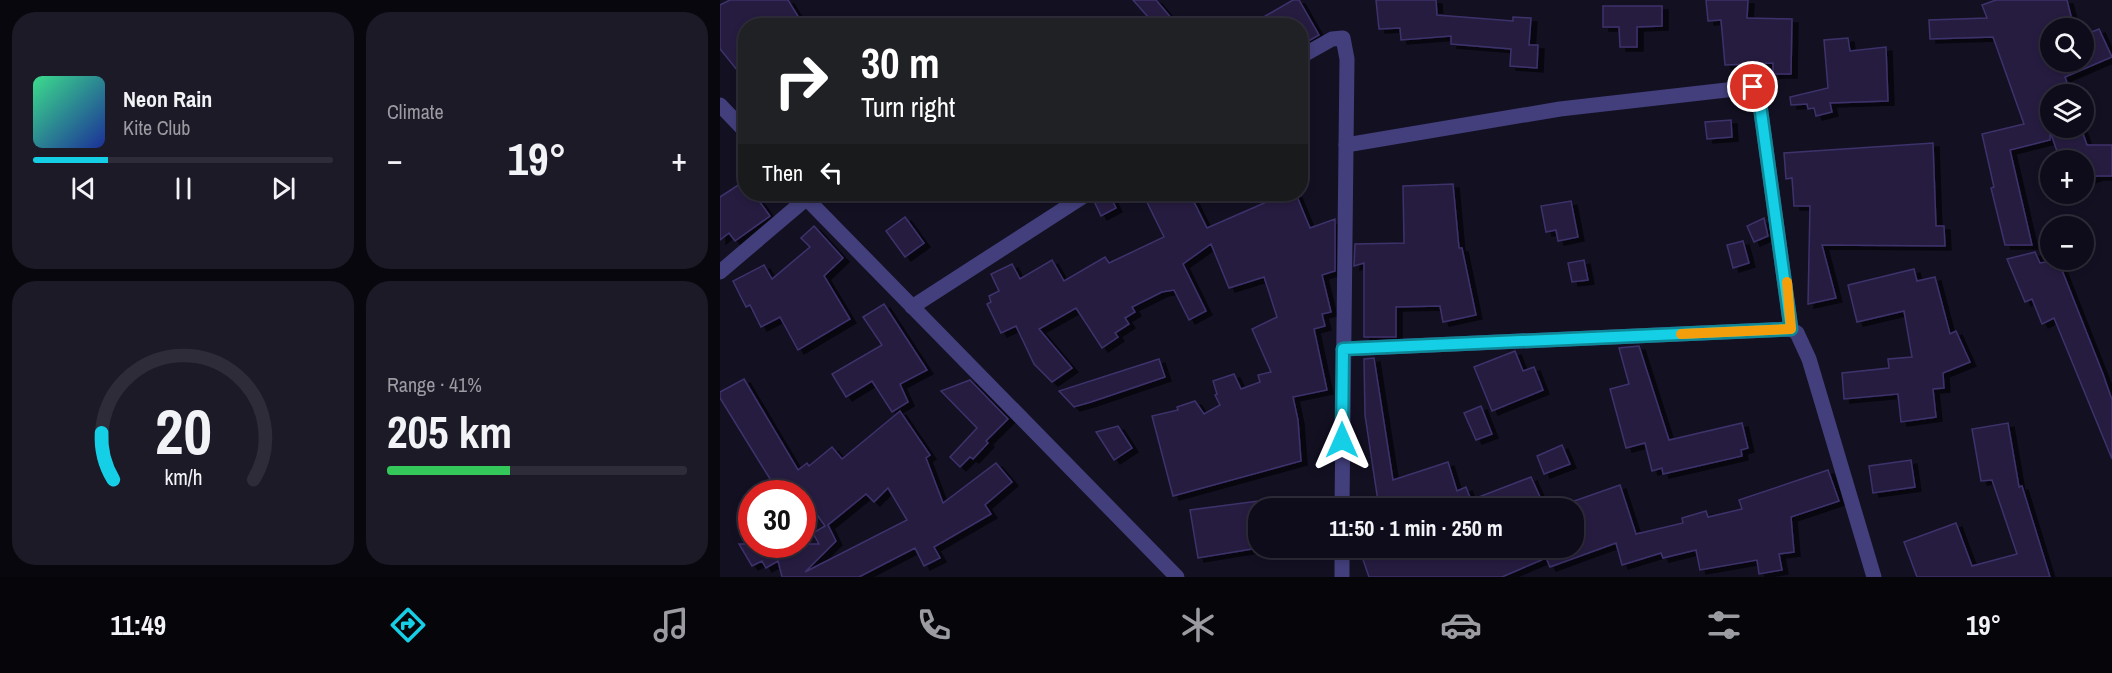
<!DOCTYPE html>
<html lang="en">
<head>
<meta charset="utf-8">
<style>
  :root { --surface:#0e0c1a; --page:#1c1a27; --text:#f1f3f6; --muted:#9b9ba2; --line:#2e2c39; --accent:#15cfe6 }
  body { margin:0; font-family:"Archivo Narrow",sans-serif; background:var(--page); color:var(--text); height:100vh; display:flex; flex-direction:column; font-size:22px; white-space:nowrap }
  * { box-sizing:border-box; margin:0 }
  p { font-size:20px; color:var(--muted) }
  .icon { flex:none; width:33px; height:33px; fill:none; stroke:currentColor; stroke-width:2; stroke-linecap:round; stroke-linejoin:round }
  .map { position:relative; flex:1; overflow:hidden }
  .sheet { display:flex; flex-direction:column; gap:12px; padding:12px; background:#08070e; width:720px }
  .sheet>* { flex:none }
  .banner { position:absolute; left:18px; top:18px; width:570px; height:183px; border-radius:24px; box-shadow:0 3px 9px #0003,0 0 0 2px var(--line); background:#202124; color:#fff; overflow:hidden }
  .controls { position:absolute; left:1320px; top:18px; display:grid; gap:12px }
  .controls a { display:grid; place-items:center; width:54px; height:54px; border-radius:50%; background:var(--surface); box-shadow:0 3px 9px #0003,0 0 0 2px var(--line); font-size:30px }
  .speed { position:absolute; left:18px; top:480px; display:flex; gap:12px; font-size:30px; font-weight:700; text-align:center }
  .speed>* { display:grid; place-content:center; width:78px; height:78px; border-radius:50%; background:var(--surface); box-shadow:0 3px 9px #0003,0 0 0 2px var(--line); line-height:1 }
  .speed .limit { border:9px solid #d22; background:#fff; color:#111 }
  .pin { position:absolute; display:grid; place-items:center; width:51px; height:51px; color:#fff; margin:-26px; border:3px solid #fff; border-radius:50%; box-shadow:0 2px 6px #0007 }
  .me { position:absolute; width:66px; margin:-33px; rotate:0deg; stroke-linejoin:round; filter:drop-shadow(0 0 4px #0008) }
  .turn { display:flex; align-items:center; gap:21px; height:126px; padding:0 24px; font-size:27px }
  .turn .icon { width:78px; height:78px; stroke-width:2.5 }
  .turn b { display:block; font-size:42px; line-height:51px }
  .then { display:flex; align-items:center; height:57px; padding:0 24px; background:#0003; gap:12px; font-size:22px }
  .big { font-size:45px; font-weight:700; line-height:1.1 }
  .sheet .tile { flex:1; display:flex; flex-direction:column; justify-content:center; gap:9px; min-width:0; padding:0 21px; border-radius:24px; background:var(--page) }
  .sheet .dial { align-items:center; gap:0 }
  .dial svg { height:156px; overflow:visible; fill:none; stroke:var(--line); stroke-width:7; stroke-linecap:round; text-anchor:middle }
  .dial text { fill:var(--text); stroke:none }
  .song { display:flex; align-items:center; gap:18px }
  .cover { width:72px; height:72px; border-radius:9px; background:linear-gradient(135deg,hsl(150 70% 55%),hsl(230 70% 35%)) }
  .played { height:6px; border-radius:3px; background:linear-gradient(90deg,var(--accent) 25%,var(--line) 25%) }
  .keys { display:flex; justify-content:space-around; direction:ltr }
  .heat { display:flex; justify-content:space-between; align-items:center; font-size:33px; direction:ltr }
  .charge { height:9px; border-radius:4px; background:linear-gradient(90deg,#34c759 41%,var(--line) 0) }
  .sheet .tiles { flex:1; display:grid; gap:12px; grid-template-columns:repeat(2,1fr) }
  .trip { position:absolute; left:528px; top:498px; width:336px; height:60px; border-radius:24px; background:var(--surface); box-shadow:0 3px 9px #0003,0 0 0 2px var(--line); font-weight:700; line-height:60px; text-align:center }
  .tab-bar { display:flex; height:96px; justify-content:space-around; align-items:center; background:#06050a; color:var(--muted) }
  .tab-bar .icon { width:42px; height:42px }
  .tab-bar .current { color:var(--accent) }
  .tab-bar b { font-size:27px; color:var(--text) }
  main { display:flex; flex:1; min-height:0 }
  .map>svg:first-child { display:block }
</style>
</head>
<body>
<main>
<section class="sheet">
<div class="tiles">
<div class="tile">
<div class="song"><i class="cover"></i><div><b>Neon Rain</b><p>Kite Club</p></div></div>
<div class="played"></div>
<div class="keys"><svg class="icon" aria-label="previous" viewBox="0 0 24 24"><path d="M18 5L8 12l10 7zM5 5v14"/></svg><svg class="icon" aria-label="pause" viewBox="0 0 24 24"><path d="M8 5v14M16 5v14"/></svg><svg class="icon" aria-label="next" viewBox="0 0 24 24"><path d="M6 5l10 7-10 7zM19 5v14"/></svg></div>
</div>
<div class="tile"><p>Climate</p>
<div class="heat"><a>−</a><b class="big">19°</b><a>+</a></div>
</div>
<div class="tile dial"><svg viewBox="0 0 100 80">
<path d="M14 69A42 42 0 1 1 86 69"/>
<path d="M14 69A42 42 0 0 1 8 45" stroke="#15cfe6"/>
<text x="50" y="56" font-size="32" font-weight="700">20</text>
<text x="50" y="72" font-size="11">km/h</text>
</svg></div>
<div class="tile"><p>Range · 41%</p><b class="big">205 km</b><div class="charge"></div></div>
</div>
</section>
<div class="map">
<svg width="1392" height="577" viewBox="0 0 1392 577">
  <defs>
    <filter id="shadow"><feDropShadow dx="6" dy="4" stdDeviation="0" flood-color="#0009"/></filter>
  </defs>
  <rect width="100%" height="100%" fill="#131022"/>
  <g fill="#251e41" stroke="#3e326b" stroke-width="1.5" fill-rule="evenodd" filter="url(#shadow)">
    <polygon points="10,0 68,0 84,26 26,26 26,81 0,49 0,5"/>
    <polygon points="413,0 436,0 458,26 436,26"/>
    <polygon points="573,0 579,0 599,35 580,46 580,26 528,26"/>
    <polygon points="656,0 716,0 717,15 793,21 793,17 811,18 809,45 818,45 817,68 790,66 791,49 731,44 731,36 681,40 680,28 659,29"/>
    <polygon points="986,0 1028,0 1027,18 1072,19 1071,74 1053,74 1053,63 1005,65 1001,20 988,21"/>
    <polygon points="1276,0 1347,0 1354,28 1330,28 1330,62 1364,62 1364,35 1379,29 1392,57 1345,77 1351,94 1330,94 1330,128 1361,128 1367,145 1392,145 1392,176 1377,176 1364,181 1364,160 1340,160 1330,131 1330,140 1290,150 1312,245 1285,245 1271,188 1274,187 1262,134 1304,124 1273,37 1210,39 1209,20 1267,18 1262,5"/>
    <polygon points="883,6 942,6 942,26 917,27 917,47 900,47 899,27 883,27"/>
    <polygon points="1128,38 1130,51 1166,47 1168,101 1110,103 1112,112 1096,116 1094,108 1088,109 1087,104 1071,105 1070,97 1108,88 1104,40"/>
    <polygon points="1011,120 1012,137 987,139 985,122"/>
    <polygon points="1213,143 1216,226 1224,226 1225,246 1102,245 1116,298 1088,304 1090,206 1074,206 1072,178 1066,179 1064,153"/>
    <polygon points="26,180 26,194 34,194 50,216 15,241 9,233 0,240 0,197"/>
    <polygon points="733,184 739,248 742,248 756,315 723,322 720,306 676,307 676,337 644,337 644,263 634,266 635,244 684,243 683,186"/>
    <polygon points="377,194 389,194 396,208 381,216 374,201"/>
    <polygon points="423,194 470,194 487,228 565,194 576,194 590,228 615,219 615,271 602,275 611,312 602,314 605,326 594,329 607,390 573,397 578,420 581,461 453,496 432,416 458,410 457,407 475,401 484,414 500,405 495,395 497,394 493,381 514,374 521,389 540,382 538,375 551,372 532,329 557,317 544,277 509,288 491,244 463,264 486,311 469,320 454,290 442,292 412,307 415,312 405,318 409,324 395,333 398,337 382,348 356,308 319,329 352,368 332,382 314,364 296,326 281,333 267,304 271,302 269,296 279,291 271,274 292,264 300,279 332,260 344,281 385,257 389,263 444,237"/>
    <polygon points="851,201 858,237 838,241 836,230 826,232 821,206"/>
    <polygon points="185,217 204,243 185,257 166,231"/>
    <polygon points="1044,218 1048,236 1034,242 1027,226"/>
    <polygon points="94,226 123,258 104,276 130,319 78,350 60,317 41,327 30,305 26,307 13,281 44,265 52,279 90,247 81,238"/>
    <polygon points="1023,241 1029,263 1013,268 1007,245"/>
    <polygon points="1315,252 1320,263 1338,260 1383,374 1392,400 1392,459 1334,318 1322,324 1312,299 1305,302 1287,259"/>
    <polygon points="864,260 868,280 852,282 848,263"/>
    <polygon points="1194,269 1197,281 1215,277 1230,334 1236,331 1250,362 1223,373 1224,388 1213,389 1216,417 1181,422 1178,394 1124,399 1122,373 1169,368 1168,359 1192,357 1184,311 1137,322 1128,285"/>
    <polygon points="164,304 207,370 180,384 188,402 172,412 152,381 126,397 112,374 162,345 143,317"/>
    <polygon points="919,346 949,440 1022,423 1028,448 1021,450 1022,456 943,474 942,468 932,471 925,443 906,448 890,389 909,384 899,348"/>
    <polygon points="795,351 803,371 814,367 823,390 772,411 754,367"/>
    <polygon points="654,358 673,480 728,462 737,491 746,487 751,500 811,477 825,508 659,508 645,415 644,359"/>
    <polygon points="439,359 445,377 371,402 354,407 339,391"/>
    <path d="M24 379 78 470 87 463 89 466 112 447 122 459 180 411 210 455 206 458 223 503 276 463 292 482 265 505 271 514 214 547 220 558 204 566 195 548 139 577H62L58 561 46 568 42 561 32 566 19 544H99L93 533 105 526 82 494 71 482 65 486 63 482 55 487 0 398V392ZM168 488 187 520 85 572 116 541 108 525 146 494 154 502Z"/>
    <polygon points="250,380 288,419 266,441 268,443 253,459 250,457 240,467 230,457 257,428 221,391"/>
    <polygon points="761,406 772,434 756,440 744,413"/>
    <polygon points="1288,423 1299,487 1302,486 1330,577 1197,577 1184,542 1236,523 1252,566 1297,554 1272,480 1261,481 1252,429"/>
    <polygon points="398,426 412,448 394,460 376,432"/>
    <polygon points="842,445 850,464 824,474 817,456"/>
    <polygon points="1191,460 1195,487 1153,493 1149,466"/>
    <polygon points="1108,470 1119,501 1071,517 1074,552 1059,554 1062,570 1039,574 1037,560 980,570 976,550 943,558 941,553 902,565 896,543 830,567 826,558 782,577 649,577 639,548 854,548 854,501 900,485 916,534 963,523 962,518 986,511 988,517 1022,509 1019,500"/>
    <polygon points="538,501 538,548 478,558 470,510"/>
  </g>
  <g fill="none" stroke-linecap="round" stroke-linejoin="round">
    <g stroke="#423f7c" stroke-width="15">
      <polyline points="580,57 612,39 623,38 627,59 622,508"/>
      <polyline points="0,105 26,132"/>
      <polyline points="626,145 840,109 1033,87 1038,91 1040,105 1071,329"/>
      <polyline points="82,194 457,577"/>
      <polyline points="0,272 87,198"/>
      <polyline points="192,307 367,194"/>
      <polyline points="623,349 1071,329 1077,333 1089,359 1154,577"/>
      <polyline points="622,577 622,548"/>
    </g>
  </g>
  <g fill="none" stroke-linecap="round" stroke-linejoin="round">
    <defs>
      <polyline id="route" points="622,440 623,349 1071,329 1040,105 1038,92 1033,87"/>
    </defs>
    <use href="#route" stroke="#0e8796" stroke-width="15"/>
    <use href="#route" stroke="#15cfe6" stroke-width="10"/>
    <polyline stroke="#f59e0b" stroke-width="10" points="961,334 1071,329 1067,282"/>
  </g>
</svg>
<div class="controls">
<a><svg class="icon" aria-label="search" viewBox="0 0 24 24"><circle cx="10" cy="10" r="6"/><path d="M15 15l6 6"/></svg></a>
<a><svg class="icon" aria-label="layers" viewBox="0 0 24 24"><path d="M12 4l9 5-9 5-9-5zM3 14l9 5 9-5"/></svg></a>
<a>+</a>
<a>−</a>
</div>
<div class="speed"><div class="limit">30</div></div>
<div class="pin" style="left:1033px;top:87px;background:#d93025"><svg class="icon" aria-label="arrive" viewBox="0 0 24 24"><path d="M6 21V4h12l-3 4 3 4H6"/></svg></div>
<svg class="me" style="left:622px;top:440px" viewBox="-20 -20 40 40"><path d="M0-17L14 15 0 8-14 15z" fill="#15cfe6" stroke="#fff" stroke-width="4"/></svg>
<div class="trip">11:50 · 1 min · 250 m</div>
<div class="banner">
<div class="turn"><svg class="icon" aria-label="right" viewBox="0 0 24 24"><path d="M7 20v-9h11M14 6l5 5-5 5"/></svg><div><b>30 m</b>Turn right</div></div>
<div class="then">Then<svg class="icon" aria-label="left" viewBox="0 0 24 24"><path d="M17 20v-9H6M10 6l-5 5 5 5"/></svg></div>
</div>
</div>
</main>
<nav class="tab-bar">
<b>11:49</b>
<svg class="icon current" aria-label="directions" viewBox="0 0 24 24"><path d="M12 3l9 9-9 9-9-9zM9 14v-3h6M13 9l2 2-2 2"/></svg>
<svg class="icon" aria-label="music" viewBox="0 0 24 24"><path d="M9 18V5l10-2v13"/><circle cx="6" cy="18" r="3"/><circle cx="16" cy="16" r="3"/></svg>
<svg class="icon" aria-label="phone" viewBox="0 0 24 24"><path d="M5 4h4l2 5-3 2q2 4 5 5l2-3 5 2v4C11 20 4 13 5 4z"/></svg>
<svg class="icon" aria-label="climate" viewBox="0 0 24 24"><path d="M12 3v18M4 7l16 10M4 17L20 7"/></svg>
<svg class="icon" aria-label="car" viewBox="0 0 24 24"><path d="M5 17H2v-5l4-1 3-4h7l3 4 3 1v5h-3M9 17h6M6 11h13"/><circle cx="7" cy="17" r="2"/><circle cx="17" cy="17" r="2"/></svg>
<svg class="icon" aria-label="filters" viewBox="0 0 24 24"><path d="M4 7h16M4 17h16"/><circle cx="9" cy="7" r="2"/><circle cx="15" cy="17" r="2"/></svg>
<b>19°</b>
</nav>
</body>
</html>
